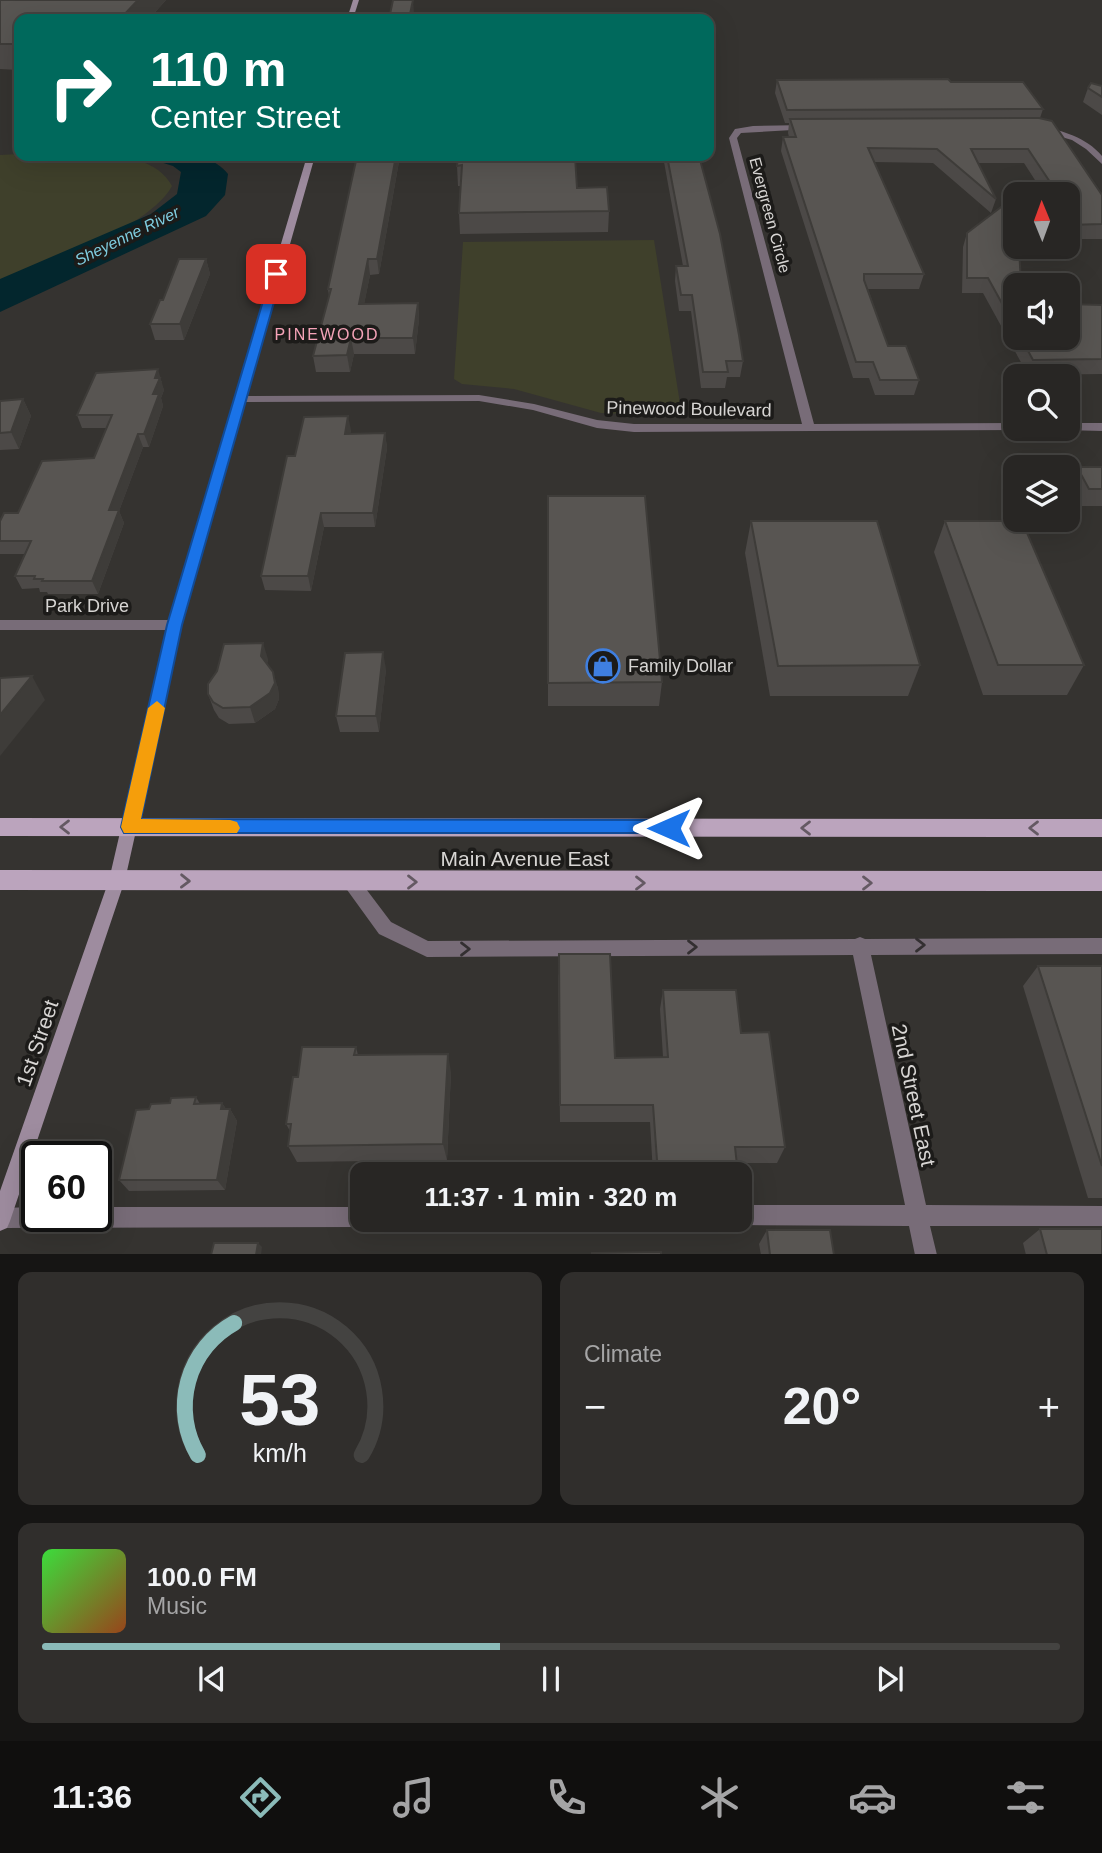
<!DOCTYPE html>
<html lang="en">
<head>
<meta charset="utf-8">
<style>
  :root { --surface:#282624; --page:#302e2c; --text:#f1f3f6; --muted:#a5a5a6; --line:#444341; --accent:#8bbbb9 }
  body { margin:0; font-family:Arial,sans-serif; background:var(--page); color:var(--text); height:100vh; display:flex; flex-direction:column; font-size:26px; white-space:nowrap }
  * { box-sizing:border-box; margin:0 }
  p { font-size:23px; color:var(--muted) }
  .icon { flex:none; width:38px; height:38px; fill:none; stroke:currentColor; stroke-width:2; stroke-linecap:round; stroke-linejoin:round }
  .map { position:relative; height:1254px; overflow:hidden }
  .panel { display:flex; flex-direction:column; gap:18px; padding:18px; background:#161514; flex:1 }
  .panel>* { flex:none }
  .hud { position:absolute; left:14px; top:14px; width:700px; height:147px; border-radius:14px; box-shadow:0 7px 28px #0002,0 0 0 2px var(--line); background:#00695c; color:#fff; overflow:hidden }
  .needle { width:46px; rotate:359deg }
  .controls { position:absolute; left:1003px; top:182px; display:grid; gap:14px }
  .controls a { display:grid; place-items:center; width:77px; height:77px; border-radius:14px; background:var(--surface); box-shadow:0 7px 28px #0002,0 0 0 2px var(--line); font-size:35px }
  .speed { position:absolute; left:21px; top:1141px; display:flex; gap:14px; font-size:35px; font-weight:700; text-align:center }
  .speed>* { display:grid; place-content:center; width:91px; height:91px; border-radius:50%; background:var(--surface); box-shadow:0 7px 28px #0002,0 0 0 2px var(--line); line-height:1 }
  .speed .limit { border:4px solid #111; border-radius:10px; background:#fff; color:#111 }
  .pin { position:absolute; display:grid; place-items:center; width:60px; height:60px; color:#fff; margin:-30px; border-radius:14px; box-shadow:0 4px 10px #0006 }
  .me { position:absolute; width:77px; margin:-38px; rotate:270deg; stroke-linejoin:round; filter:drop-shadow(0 0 5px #0008) }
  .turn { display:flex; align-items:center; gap:24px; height:147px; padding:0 21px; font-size:32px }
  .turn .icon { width:91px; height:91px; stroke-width:2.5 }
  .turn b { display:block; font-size:49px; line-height:60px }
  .big { font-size:52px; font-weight:800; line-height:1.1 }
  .panel .widget { flex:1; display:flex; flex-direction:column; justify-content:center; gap:10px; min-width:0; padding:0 24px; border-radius:14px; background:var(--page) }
  .panel .dial { align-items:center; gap:0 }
  .dial svg { height:182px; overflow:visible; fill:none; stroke:var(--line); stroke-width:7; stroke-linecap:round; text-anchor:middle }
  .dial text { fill:var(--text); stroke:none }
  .song { display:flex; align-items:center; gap:21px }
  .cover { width:84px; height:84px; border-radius:10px; background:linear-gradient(135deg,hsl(120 70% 55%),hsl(20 70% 35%)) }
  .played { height:7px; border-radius:4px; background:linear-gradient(90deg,var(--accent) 45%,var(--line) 45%) }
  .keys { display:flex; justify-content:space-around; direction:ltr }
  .heat { display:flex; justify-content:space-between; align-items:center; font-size:38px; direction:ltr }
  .panel .tiles { flex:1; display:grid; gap:18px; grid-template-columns:1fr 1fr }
  .widget:last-child { grid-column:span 2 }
  .trip { position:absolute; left:350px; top:1162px; width:402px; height:70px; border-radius:14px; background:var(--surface); box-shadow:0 7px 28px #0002,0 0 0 2px var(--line); font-weight:800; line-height:70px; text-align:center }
  .dock { display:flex; height:112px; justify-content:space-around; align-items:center; background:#100f0e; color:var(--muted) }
  .dock .icon { width:49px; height:49px }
  .dock .on { color:var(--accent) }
  .dock b { font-size:32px; color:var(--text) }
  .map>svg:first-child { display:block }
</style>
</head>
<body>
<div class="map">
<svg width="1102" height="1255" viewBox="0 0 1102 1255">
  <rect width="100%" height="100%" fill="#353330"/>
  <g fill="#3f402b">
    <path d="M19 154C26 157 40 156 50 156 87 156 151 147 172 186 149 228 45 265 0 286V155Z"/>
    <polygon points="654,240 682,416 601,413 514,389 462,384 454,379 463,242"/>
  </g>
  <path fill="#03262d" d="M141 156C172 156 207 148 228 174L225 195 206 216 0 312V279L151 214 177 194 181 172 173 166Z"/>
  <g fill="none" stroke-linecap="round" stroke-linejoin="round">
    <g fill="#786c78" fill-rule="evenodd">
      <polygon points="807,125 810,125 810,129 741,133 737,138 814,424 1015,423 1015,429 1019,430 634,432 597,428 533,410 479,401 240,402 234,399 240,396 479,395 534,404 597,420 634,424 802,424 729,138 735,129 753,126"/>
      <path d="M1040 126C1063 131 1086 137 1102 156V164L1086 149 1072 140 1037 130 1036 128Z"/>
      <polygon points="1068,423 1102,423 1102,431 1064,430 1068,429"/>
      <polygon points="0,620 175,620 182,625 175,630 0,630"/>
      <polygon points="351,874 357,877 391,922 428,941 855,939 860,937 865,939 1102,938 1102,954 871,955 926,1205 1102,1206 1102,1226 930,1226 937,1255 915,1255 909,1226 740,1225 733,1222 732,1220 740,1220 740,1205 905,1205 853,955 427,957 379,934 345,887 343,882 345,877"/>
      <polygon points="37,1207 37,1216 96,1216 96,1207 362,1207 362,1220 371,1220 369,1224 362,1227 0,1228 0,1208"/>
    </g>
    <g fill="#9e8c9f" fill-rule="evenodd">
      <polygon points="353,0 359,0 353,19 347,19"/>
      <polygon points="307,156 315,156 182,625 125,880 10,1221 7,1228 0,1231 0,1191 109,880 168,625"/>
    </g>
    <g fill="#bba4bd" fill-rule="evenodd">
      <polygon points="0,818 1102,819 1102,837 0,836"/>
      <polygon points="0,870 1102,871 1102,891 0,890"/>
    </g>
  </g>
  <g fill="#4c4947">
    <polygon points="0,0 166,0 149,19 19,19 19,70 0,69"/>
    <polygon points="777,80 951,82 1043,109 1040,118 1102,195 1102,239 1068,239 1068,194 1044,194 1024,163 977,163 996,199 991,213 933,163 874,162 924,274 919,289 868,289 888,346 919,380 914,395 875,395 869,378 853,378 781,151 783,137 789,137 788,133 789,123 785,123 775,93"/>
    <polygon points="1102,86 1102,115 1083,102 1088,88"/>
    <polygon points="400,156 379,274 370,275 364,304 418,303 419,319 415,354 354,354 350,372 316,372 313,356 329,296 328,289"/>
    <polygon points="458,156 577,188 609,211 608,232 460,234 459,213 460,186 458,186 457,166"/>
    <polygon points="665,156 699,156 743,361 740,377 727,377 725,388 701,388 691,311 679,311 675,281 676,266 683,266 664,162"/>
    <polygon points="967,233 1019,254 1015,285 1015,338 1068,338 1102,305 1102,374 1028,375 983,293 962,293 963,247"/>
    <polygon points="206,259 210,274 184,340 155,340 150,324 163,300"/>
    <polygon points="162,381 161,383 164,390 161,398 163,406 149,447 143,447 119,511 124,523 98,594 48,594 47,592 40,592 39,588 22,589 15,576 25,554 0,554 0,521 18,513 94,458 107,428 82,428 77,415"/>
    <polygon points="23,399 31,416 19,449 0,450 0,401"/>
    <polygon points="351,430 350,434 385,433 387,448 375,527 324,527 311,591 265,590 261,576 295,456"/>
    <polygon points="1077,467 1102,467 1102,506 1081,506 1070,484"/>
    <polygon points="548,496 662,682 659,706 548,706"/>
    <polygon points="751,521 920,665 908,696 770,696 745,553"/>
    <polygon points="945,521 1084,665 1067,695 983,695 934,552"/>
    <polygon points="268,659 267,664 278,688 279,699 275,709 255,723 229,724 219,718 214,710 208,694"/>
    <polygon points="386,669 379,732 340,732 336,716"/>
    <polygon points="1038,966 1102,966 1102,1198 1088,1198 1023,986"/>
    <polygon points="558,974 615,1058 663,1057 660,1009 663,990 741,1033 785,1147 777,1163 736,1163 738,1174 653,1174 650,1122 560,1122"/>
    <polygon points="356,1047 358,1055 451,1072 447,1160 297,1162 288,1146 290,1131 286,1124 298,1077"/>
    <polygon points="196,1097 200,1104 222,1103 226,1109 230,1109 237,1121 225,1190 129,1191 119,1180 170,1103"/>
    <polygon points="1040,1229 1102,1255 1026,1255 1023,1243"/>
    <polygon points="767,1230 834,1255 761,1255 759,1244"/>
  </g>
  <g fill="#3e3c39">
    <polygon points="138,0 166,0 149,19 120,19"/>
    <polygon points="413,0 414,13 413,19 409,19"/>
    <polygon points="396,156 400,156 379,274 377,259"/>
    <polygon points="1018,247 1028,247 1013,259"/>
    <polygon points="206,259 210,274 184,340 180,324"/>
    <polygon points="368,259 370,275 361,320 359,304"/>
    <polygon points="418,303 419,319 415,354 413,338"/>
    <polygon points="351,338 354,354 350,372 347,355"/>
    <polygon points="158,369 164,390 161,398 163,406 149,447 144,434 153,394 155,378"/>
    <polygon points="23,399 31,416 19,449 11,432"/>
    <polygon points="348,416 351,430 348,448 345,434"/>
    <polygon points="385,433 387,448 375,527 373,513"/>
    <polygon points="138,434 143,447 119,511 124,523 98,594 92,581 109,510"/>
    <polygon points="321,513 324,527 311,591 308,576"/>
    <polygon points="263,643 268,659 266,672 261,656"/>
    <polygon points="383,652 386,669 379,732 376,716"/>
    <polygon points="273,672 278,688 279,699 275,709 255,723 250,707"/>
    <polygon points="32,676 45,700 0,756 0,715"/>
    <polygon points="448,1054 451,1072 447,1160 443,1144"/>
    <polygon points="222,1103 229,1114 230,1109 237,1121 225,1190 217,1180"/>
    <polygon points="258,1243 262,1247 261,1255 256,1255"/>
  </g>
  <g fill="#585552" stroke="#3e3c39" stroke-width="2">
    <polygon points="0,0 138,0 120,19 19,19 19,44 0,44"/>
    <polygon points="393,0 413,0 409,19 389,19"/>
    <polygon points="948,79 951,82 1023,82 1043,109 787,110 777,80"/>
    <polygon points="1091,83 1102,86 1102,97 1088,88"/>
    <polygon points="1039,118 1052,121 1102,195 1102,224 1068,225 1068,194 1058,194 1028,149 971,149 996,199 937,149 868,148 924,274 864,274 864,280 888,346 906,346 919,380 880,380 873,362 856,362 783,137 796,137 790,119"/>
    <polygon points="357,156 396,156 377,259 368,259 359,304 418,303 413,338 351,338 347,355 313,356 331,289 328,289"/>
    <polygon points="458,156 575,156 577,188 607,187 609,211 459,213 462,165 457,166"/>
    <polygon points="667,156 699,156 720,234 739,335 743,361 726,361 728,372 703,372 692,295 681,295 676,266 688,266"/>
    <polygon points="1009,201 1015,201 1015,247 1019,247 1021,284 1036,283 1038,285 1015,285 1015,327 988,278 967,278 967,233"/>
    <polygon points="179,259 206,259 180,324 150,324 160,300 163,300"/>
    <polygon points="1068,304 1102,305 1102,359 1033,360 1021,338 1068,338"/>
    <polygon points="158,369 155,378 160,378 153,394 159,394 144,434 138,434 109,510 119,510 92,581 42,581 43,579 34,579 35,576 15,576 31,541 0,541 0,521 4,513 18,513 42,461 94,458 112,415 77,415 96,373"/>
    <polygon points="23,399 11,432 0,433 0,401"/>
    <polygon points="348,416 345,434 385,433 373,513 321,513 308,576 261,576 287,456 295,456 304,417"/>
    <polygon points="1077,467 1102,467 1102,489 1089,489"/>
    <polygon points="548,496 645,496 662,682 548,683"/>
    <polygon points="751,521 877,521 920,665 778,666"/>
    <polygon points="945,521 1022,521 1084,665 998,665"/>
    <polygon points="263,643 261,656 273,672 275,683 270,693 250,707 223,708 213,702 208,694 208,684 217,671 224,644"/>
    <polygon points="383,652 376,716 336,716 345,653"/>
    <polygon points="32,676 0,715 0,678"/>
    <polygon points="559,954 610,954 615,1058 668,1057 663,990 736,990 741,1033 769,1032 785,1147 735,1147 738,1174 658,1174 653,1105 560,1105"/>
    <polygon points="1038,966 1102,966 1102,1166"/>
    <polygon points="302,1047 356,1047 354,1055 448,1054 443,1144 288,1146 291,1124 286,1124 293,1077 298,1077"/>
    <polygon points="196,1097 194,1104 222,1103 221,1109 230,1109 217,1180 119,1180 136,1110 149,1109 151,1104 170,1103 171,1098"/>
    <polygon points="1040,1229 1102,1229 1102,1255 1047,1255"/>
    <polygon points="767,1230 830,1230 834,1255 770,1255"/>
    <polygon points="214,1243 258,1243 256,1255 211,1255"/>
    <polygon points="661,1252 661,1255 592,1255 592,1253"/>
  </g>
  <defs><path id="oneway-chevron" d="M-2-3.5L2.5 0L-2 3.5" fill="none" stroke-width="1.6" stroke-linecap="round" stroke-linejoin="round" transform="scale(1.75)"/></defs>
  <g stroke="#645963">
    <use href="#oneway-chevron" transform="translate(65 827) rotate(-180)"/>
    <use href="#oneway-chevron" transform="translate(806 828) rotate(-180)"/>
    <use href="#oneway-chevron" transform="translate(1034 828) rotate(180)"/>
    <use href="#oneway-chevron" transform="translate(185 881) rotate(1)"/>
    <use href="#oneway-chevron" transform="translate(412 882)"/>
    <use href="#oneway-chevron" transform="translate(640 883)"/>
    <use href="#oneway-chevron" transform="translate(867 883)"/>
  </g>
  <g stroke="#332f31">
    <use href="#oneway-chevron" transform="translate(920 945)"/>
    <use href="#oneway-chevron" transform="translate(692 947)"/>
    <use href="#oneway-chevron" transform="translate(465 949)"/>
  </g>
  <polygon fill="#1a73e8" stroke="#114b97" stroke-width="2" points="276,271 282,274 182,625 141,819 669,820 675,822 678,828 675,833 124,833 121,827 167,625 271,274"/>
  <polygon fill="#f59e0b" points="157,701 165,708 141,819 230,820 237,822 240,828 237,833 124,833 121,827 148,708"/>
  <defs>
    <symbol id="shop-ring" viewBox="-11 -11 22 22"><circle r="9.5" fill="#1c1b19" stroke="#3f7fe0" stroke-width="1.5"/><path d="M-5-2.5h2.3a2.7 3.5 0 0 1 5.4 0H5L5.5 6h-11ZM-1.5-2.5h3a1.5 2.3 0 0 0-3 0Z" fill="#3f7fe0"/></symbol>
  </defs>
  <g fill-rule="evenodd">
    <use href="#shop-ring" x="584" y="647" width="38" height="38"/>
  </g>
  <g text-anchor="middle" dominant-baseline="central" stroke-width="7" stroke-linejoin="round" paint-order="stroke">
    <g font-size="16" fill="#d7d5d3" stroke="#1c1b19">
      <text transform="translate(770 215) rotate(75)">Evergreen Circle</text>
    </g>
    <g font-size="16" font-style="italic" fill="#7fccdf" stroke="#1c1b19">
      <text transform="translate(127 236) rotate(-26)">Sheyenne River</text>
    </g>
    <g font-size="16" letter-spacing="2" fill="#f5a3b8" stroke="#1c1b19">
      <text x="327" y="334">PINEWOOD</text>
    </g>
    <g font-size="18" fill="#d7d5d3" stroke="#1c1b19">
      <text transform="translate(689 409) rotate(1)">Pinewood Boulevard</text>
      <text x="87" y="606">Park Drive</text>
    </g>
    <g font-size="18" fill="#d7d5d3" stroke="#1c1b19" text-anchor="start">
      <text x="628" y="666">Family Dollar</text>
    </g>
    <g font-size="21" fill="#d7d5d3" stroke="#1c1b19">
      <text x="525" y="858">Main Avenue East</text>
      <text transform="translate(37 1043) rotate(-71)">1st Street</text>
      <text transform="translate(914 1095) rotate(78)">2nd Street East</text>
    </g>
  </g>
</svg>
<div class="controls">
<a><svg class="needle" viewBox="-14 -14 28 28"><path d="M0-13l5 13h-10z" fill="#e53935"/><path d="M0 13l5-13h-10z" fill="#a5a5a6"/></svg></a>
<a><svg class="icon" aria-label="sound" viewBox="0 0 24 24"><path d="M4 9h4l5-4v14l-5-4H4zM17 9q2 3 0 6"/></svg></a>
<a><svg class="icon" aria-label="search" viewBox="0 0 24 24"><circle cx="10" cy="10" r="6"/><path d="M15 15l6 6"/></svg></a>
<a><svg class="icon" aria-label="layers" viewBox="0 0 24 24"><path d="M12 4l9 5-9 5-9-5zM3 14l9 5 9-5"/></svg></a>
</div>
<div class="speed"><div class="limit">60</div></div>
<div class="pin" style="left:276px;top:274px;background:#d93025"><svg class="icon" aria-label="arrive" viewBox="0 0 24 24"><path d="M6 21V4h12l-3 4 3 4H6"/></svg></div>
<svg class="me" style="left:669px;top:828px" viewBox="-20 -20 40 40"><path d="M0-17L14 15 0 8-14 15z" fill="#1a73e8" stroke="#fff" stroke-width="4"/></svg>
<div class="trip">11:37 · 1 min · 320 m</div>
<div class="hud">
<div class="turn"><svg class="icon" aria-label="right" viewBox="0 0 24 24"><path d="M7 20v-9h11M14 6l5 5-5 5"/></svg><div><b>110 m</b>Center Street</div></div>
</div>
</div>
<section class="panel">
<div class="tiles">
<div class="widget dial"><svg viewBox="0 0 100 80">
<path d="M14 69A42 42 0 1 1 86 69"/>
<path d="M14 69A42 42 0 0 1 30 11" stroke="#8bbbb9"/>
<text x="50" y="56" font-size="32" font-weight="700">53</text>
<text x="50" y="72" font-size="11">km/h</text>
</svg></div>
<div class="widget"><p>Climate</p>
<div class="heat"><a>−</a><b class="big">20°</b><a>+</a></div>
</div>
<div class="widget">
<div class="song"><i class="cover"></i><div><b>100.0 FM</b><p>Music</p></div></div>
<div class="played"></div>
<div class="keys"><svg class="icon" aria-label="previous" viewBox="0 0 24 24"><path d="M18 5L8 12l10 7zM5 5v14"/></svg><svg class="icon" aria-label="pause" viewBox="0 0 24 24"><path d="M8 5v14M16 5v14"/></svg><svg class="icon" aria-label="next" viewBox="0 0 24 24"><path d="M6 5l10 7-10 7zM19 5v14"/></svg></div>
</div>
</div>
</section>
<nav class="dock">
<b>11:36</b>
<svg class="icon on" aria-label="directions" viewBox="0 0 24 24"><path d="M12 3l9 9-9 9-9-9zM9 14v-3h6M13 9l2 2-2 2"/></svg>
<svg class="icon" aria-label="music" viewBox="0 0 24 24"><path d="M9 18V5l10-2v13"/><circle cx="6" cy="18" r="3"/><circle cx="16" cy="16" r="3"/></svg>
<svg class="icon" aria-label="phone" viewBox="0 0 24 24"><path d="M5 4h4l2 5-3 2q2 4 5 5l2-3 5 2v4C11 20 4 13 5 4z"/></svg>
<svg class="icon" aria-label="climate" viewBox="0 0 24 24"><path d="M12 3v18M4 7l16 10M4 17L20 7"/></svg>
<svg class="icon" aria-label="car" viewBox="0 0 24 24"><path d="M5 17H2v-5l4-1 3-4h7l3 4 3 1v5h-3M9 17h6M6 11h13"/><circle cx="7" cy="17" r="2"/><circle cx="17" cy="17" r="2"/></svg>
<svg class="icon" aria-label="filters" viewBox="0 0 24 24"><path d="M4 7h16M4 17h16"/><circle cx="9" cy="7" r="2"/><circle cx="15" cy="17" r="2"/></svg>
</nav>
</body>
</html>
